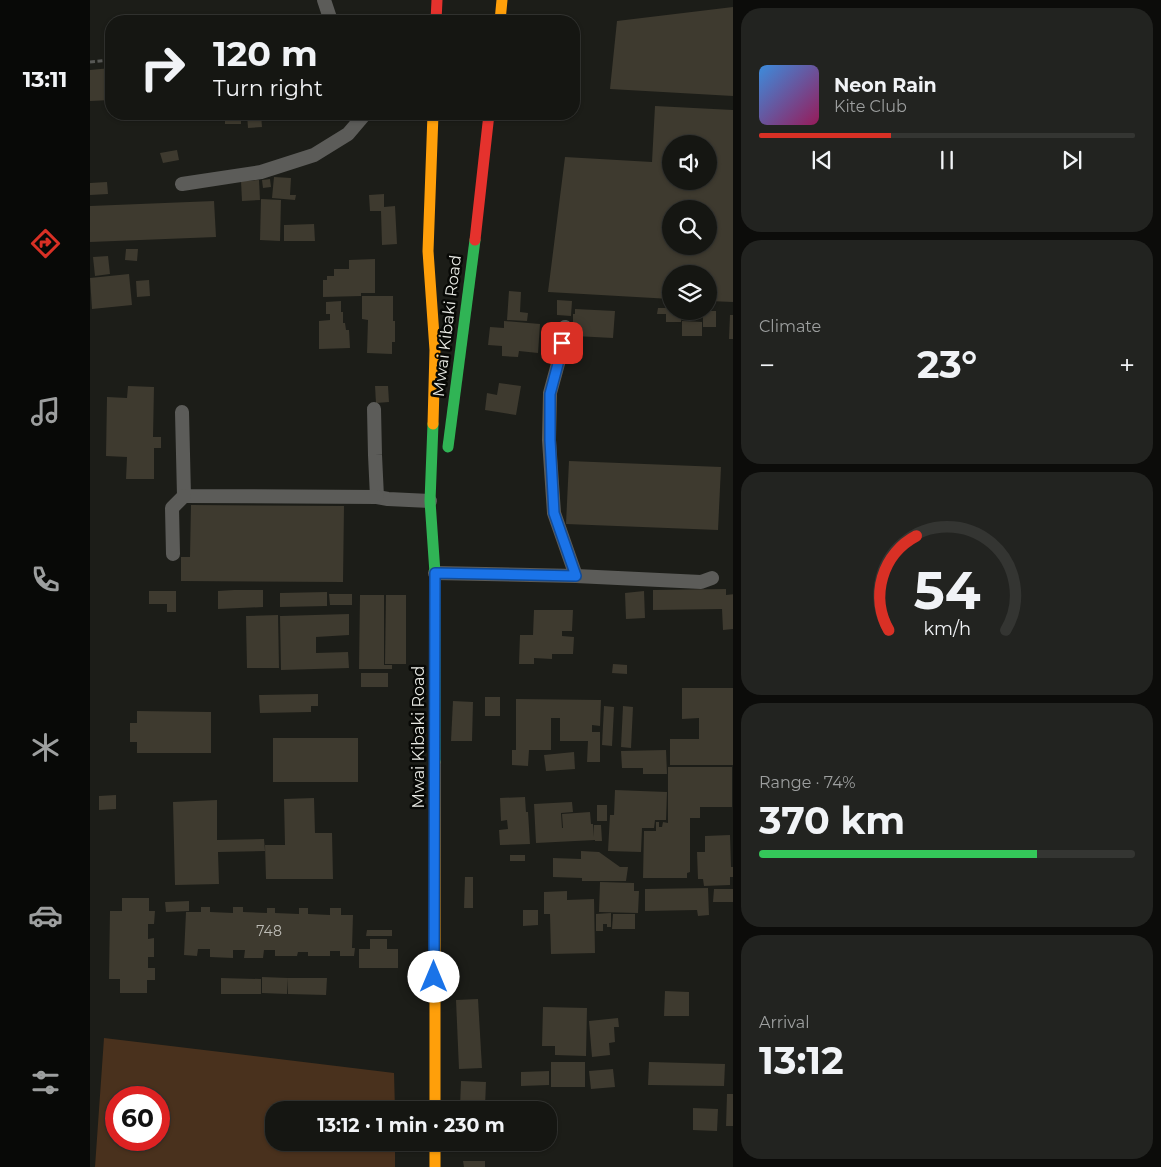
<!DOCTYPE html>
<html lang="en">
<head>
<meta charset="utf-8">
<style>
  :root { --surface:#151612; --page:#222320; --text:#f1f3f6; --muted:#9d9f9f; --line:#343532; --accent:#d93025 }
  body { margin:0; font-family:Montserrat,sans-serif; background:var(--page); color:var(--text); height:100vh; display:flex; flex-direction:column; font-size:19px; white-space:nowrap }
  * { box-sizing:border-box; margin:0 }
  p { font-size:16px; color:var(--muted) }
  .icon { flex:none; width:28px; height:28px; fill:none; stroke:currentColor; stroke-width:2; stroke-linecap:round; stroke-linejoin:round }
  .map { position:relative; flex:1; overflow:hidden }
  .sheet { display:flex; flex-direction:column; gap:8px; padding:8px; background:#0c0c0a; width:428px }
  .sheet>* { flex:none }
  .top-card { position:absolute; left:15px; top:15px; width:475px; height:105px; border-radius:20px; box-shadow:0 1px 4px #0004,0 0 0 1px var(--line); background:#151612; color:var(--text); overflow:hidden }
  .tools { position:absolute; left:572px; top:135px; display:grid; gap:10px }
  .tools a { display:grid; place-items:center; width:55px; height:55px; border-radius:50%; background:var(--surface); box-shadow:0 1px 4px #0004,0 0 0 1px var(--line); font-size:25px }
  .speed { position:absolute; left:15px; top:1086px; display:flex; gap:10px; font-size:25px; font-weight:700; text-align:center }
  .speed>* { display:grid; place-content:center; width:65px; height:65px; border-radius:50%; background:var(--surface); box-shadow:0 1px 4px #0004,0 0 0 1px var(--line); line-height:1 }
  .speed .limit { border:8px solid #d22; background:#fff; color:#111 }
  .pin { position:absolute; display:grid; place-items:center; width:42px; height:42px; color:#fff; margin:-21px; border-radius:10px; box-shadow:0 2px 8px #0006 }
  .me { position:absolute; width:55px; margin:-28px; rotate:0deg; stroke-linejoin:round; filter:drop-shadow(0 0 4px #0008) }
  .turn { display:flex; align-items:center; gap:18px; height:105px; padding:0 25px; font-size:22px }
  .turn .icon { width:65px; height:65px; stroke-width:2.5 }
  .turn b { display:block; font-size:35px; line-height:42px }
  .big { font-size:38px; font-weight:700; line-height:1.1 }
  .sheet .widget { flex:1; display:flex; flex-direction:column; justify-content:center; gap:8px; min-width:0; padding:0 18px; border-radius:20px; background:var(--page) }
  .sheet .dial { align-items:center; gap:0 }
  .dial svg { height:130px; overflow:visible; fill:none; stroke:var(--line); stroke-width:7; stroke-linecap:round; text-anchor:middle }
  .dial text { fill:var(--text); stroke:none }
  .song { display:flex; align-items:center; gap:15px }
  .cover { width:60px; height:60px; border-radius:8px; background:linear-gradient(135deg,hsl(210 70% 55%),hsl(330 70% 35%)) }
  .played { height:5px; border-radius:2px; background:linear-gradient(90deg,var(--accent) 35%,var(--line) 35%) }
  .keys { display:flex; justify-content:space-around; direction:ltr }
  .heat { display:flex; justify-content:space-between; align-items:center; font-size:28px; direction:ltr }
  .charge { height:8px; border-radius:4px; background:linear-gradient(90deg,#34c759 74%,var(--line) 0) }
  .trip { position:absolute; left:175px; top:1101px; width:292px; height:50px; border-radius:20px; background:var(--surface); box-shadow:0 1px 4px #0004,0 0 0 1px var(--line); font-weight:700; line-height:50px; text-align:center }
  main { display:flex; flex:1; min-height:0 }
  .tabs { display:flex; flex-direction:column; width:90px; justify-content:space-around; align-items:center; background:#080907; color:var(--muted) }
  .tabs .icon { width:35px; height:35px }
  .tabs .on { color:var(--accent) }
  .tabs b { font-size:22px; color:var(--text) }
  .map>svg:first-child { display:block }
</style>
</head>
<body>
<main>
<nav class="tabs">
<b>13:11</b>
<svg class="icon on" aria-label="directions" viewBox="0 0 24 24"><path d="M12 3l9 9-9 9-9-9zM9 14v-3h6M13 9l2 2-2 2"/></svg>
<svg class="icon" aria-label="music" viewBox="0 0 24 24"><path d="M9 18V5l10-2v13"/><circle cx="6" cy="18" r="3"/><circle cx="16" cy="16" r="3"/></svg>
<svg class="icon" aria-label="phone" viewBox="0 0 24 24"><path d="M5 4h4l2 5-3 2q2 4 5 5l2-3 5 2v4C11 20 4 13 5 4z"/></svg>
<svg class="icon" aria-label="climate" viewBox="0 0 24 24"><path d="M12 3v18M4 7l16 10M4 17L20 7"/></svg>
<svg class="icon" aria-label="car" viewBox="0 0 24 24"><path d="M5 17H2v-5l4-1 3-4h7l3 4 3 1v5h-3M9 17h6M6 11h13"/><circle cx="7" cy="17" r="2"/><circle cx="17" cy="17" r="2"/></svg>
<svg class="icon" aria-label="filters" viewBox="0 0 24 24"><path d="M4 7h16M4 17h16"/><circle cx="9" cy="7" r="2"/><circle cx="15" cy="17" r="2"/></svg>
</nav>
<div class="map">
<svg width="644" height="1167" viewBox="0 0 644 1167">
  <rect width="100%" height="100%" fill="#1c1d18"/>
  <path fill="#49311d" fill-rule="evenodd" d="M14 1038 304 1073 305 1110H184V1142L305 1143V1167H5ZM26 1098H69V1140H26Z"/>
  <g fill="#3e3a2f" fill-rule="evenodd">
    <polygon points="644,7 644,96 520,89 527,21"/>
    <polygon points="21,68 21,100 0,101 0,70"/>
    <path d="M565 106 644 110V302L619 301V274H581V299L458 292 475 157 562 162ZM581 144H619V181H581ZM581 209H619V246H581Z"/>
    <rect x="135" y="114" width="16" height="10"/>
    <polygon points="157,114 171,114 172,127 158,128"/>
    <polygon points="87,150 89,160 73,163 70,153"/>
    <polygon points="184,177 201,178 200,195 206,195 205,200 182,198"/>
    <polygon points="180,179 181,187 173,188 172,180"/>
    <polygon points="169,180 170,200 152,201 151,181"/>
    <polygon points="17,182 18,194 0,195 0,183"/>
    <polygon points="294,194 294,207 305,206 307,244 292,245 291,211 280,211 279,195"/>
    <polygon points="171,199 191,200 190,241 170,240"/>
    <polygon points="124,201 126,237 0,242 0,206"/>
    <polygon points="224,224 225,241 194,241 194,225"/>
    <polygon points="36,249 48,249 47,261 35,260"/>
    <polygon points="18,256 20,274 5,276 3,257"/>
    <polygon points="285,259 285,293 271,293 271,296 233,297 233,280 237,280 237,276 244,276 244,269 259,269 259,260"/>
    <polygon points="39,274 42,305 2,309 0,278"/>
    <polygon points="59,280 60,296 47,297 46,281"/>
    <polygon points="419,291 431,292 430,312 438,313 437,321 417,320"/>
    <polygon points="272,296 303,296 303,321 305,321 305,342 302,342 302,354 277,353 278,320 272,319"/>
    <polygon points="467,300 482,301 481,316 467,315"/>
    <polygon points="251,301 251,312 253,312 253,323 255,323 256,330 259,330 260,348 229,349 229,321 240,320 240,314 236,314 236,302"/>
    <polygon points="568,308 581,308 581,311 592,311 591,322 576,322 576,314 567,314"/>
    <polygon points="485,309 525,311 523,338 485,336 485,327 483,327 483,314 485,314"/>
    <rect x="613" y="311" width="13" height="16"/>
    <polygon points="640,315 644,315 644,339 639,339"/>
    <polygon points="414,321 450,324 448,353 429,351 428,357 412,356 412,346 398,345 400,327 414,328"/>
    <polygon points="592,321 612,322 612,336 592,336"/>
    <polygon points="409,383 431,386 426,415 395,410 397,393 407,395"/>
    <polygon points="38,386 64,387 63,437 71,437 71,448 64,448 64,479 36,479 37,457 16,456 17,397 37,398"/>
    <polygon points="285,386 298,386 299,402 286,403"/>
    <polygon points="479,461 631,467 628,530 476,524"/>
    <polygon points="101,505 254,506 253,582 91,581 91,557 100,557"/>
    <polygon points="636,589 636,595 644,594 644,629 633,630 632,609 563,610 563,590"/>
    <polygon points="144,590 173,590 173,607 128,609 128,591"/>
    <polygon points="59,591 86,591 86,612 77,612 77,604 59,604"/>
    <polygon points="554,591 555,618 536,619 535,593"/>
    <polygon points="237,592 237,606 190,607 190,593"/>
    <polygon points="239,594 262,594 262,605 240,605"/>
    <polygon points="270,595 294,595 294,665 302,665 302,669 269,669"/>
    <polygon points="296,595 316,595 316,664 295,664"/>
    <polygon points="444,610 483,610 482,631 472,631 472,636 484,637 483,654 462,654 462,659 444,658 444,664 429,664 430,635 443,635"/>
    <polygon points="259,614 259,635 226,637 226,653 258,652 259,668 191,670 190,616"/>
    <polygon points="188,615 189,668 157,668 156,616"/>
    <polygon points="523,664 537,665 537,674 522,673"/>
    <rect x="271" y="673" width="27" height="14"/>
    <polygon points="592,688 644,688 644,765 580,765 580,739 609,739 609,718 592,719"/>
    <polygon points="228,694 228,706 221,706 221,712 170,713 169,695"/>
    <rect x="395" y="697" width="15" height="19"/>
    <polygon points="426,699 511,700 510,726 502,725 502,732 510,732 510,762 497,762 498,741 470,741 470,718 461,718 461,750 439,750 438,766 422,765 422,750 426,750"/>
    <polygon points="363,701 383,702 382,741 361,741"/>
    <polygon points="514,706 524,707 522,746 512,745"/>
    <polygon points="533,706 543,707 541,748 531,747"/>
    <polygon points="47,711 121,712 121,753 47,753 47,742 40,742 40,723 47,723"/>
    <rect x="183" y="738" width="85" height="44"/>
    <polygon points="576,750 577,774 553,774 553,768 532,768 531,751"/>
    <polygon points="484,752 485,769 456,771 454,755"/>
    <polygon points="578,767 642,767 642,807 610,807 610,818 600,818 600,872 597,873 597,878 553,878 554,831 566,831 566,822 569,822 569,827 572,827 573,822 578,823"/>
    <polygon points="525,790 577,792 576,820 565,820 564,828 552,828 551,852 518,851 520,815 524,815"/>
    <polygon points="26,795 26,809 9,810 9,796"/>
    <polygon points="435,797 436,812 438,812 440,844 410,845 409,830 418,829 417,820 411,821 410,798"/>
    <polygon points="224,798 225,833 242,833 243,879 176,879 175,845 195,845 194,799"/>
    <polygon points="127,800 127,840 174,839 175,851 128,852 129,884 85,885 83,802"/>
    <polygon points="482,802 483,812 471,813 472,828 473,828 472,814 500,812 501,824 503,824 504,837 504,825 511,825 512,841 505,841 505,840 446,843 444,804"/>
    <rect x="507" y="805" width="10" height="16"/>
    <polygon points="640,835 641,867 644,867 644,877 640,877 640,885 614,886 613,879 608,879 607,852 615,852 615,836"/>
    <polygon points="491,851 509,852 530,867 538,867 536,881 492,881 492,878 463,877 463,858 491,859"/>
    <rect x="420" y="855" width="15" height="6"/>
    <polygon points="375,877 383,877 383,908 374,908"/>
    <polygon points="510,882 544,883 544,891 549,891 548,913 509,912"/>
    <polygon points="618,888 619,915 608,916 607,910 555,911 555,889"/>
    <polygon points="624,889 643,889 643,902 623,902"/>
    <polygon points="477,891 477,900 504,899 505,953 461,954 460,914 454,914 454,892"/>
    <polygon points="32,898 59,898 59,911 65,911 64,924 58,924 58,939 64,938 64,957 58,957 58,968 65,968 65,980 57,980 57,993 30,993 30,979 19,979 20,911 32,911"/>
    <polygon points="99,901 99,911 76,912 75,902"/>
    <polygon points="111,907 120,907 120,912 143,913 143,907 153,907 153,912 177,913 177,908 185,908 185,913 209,914 209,908 218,908 218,914 240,915 240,908 251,908 251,915 263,915 262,948 265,948 264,956 250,956 250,951 240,951 240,956 218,956 218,952 208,952 207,956 185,956 185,950 174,950 173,958 154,958 155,950 143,950 143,958 120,957 120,949 108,949 107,956 94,955 96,912 111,912"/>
    <polygon points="433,910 448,910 448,925 433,926"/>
    <polygon points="521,913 521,927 517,927 517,924 513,924 513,931 506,931 506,914"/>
    <polygon points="523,914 545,914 545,929 522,929"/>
    <polygon points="277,930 302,930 302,936 276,936"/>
    <polygon points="280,939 297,939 297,949 308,949 308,968 269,968 269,949 280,949"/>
    <polygon points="172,977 198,978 197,994 172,993"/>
    <polygon points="131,978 171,979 171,994 131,994"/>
    <polygon points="198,978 237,978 236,995 198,994"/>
    <polygon points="575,991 599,992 599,1016 574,1016"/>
    <polygon points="388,999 392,1068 369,1069 366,1000"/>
    <polygon points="453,1007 497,1008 496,1056 465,1055 465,1046 452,1046"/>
    <polygon points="528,1018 529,1027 524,1027 525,1042 519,1043 520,1055 502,1057 499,1021"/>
    <rect x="461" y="1062" width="34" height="25"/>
    <polygon points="559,1062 635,1064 634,1086 558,1085"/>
    <polygon points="523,1069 525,1087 501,1089 499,1071"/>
    <polygon points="459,1071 459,1085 431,1086 431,1072"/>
    <polygon points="371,1081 396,1082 395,1107 370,1107"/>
    <polygon points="637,1094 644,1094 644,1126 636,1126"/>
    <polygon points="603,1108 628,1109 627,1131 603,1130"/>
    <polygon points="373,1161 395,1161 395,1167 374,1167"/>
  </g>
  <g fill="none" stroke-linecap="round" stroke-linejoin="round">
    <polyline stroke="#565754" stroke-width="3" stroke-dasharray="5 2.5" stroke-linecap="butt" points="0,62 21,60"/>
    <g stroke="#5c5c59" stroke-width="14">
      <polyline points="234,0 241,21"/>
      <polyline points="92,184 171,172 224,155 258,134 275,114"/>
      <polyline points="475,327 469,360 460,393 459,440 464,513 486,576"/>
      <polyline points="284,409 285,455 287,497 298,499 340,501"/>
      <polyline points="92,412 94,496 287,497"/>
      <polyline points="83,554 82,508 94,496"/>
      <polyline points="345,573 486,576 611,582 622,578"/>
    </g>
    <g stroke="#30b455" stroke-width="11">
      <polyline points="343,424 340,501 345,573 345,762"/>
      <polyline points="358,447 385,240"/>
    </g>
    <g stroke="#ff9f0a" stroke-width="11">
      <polyline points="410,21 412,0"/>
      <polyline points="343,424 345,350 338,251 343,114"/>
      <polyline points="345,762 345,1110"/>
      <polyline points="345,1142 345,1167"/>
    </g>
    <g stroke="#e5322d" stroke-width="11">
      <polyline points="346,21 347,0"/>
      <polyline points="385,240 399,114"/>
    </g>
  </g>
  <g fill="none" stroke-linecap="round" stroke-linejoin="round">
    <defs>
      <polyline id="route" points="344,977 345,573 486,576 464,513 460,440 460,394 469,360 472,343"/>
    </defs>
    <use href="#route" stroke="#114b97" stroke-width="12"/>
    <use href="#route" stroke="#1a73e8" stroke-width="9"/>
  </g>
  <g text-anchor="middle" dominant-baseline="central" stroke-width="5" stroke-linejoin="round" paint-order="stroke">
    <g font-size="14" fill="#bdbcb6">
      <text x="179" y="931">748</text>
    </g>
    <g font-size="16" fill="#e7e8e3" stroke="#070805">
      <text transform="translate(357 326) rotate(-83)">Mwai Kibaki Road</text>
      <text transform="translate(328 737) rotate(-90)">Mwai Kibaki Road</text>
    </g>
  </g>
</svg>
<div class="tools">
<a><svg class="icon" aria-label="sound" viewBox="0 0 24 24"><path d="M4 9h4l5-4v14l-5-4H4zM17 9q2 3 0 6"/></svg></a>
<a><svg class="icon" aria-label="search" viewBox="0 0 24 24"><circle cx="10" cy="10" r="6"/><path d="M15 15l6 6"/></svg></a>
<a><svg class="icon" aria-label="layers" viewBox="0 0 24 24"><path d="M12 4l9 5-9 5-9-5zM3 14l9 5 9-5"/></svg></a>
</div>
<div class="speed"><div class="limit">60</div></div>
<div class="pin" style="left:472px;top:343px;background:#d93025"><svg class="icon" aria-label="arrive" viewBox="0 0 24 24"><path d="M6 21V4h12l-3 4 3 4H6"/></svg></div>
<svg class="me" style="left:344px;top:977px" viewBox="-20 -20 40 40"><circle r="19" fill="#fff"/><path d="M0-13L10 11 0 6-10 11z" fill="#1a73e8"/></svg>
<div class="trip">13:12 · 1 min · 230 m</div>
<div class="top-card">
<div class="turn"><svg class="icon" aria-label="right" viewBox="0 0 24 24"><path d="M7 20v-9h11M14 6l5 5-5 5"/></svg><div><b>120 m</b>Turn right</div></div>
</div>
</div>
<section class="sheet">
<div class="widget">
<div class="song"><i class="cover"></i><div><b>Neon Rain</b><p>Kite Club</p></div></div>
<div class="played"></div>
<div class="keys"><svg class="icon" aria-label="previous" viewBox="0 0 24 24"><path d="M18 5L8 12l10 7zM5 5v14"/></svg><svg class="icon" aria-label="pause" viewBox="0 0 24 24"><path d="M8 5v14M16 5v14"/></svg><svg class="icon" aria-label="next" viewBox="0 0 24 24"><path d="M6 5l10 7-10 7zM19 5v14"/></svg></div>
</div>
<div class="widget"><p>Climate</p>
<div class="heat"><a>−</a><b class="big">23°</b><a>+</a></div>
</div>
<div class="widget dial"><svg viewBox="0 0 100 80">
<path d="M14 69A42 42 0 1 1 86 69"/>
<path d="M14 69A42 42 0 0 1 31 11" stroke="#d93025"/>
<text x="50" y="56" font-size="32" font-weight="700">54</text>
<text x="50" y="72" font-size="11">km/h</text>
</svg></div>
<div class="widget"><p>Range · 74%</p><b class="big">370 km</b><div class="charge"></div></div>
<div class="widget"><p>Arrival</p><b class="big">13:12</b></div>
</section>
</main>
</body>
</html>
